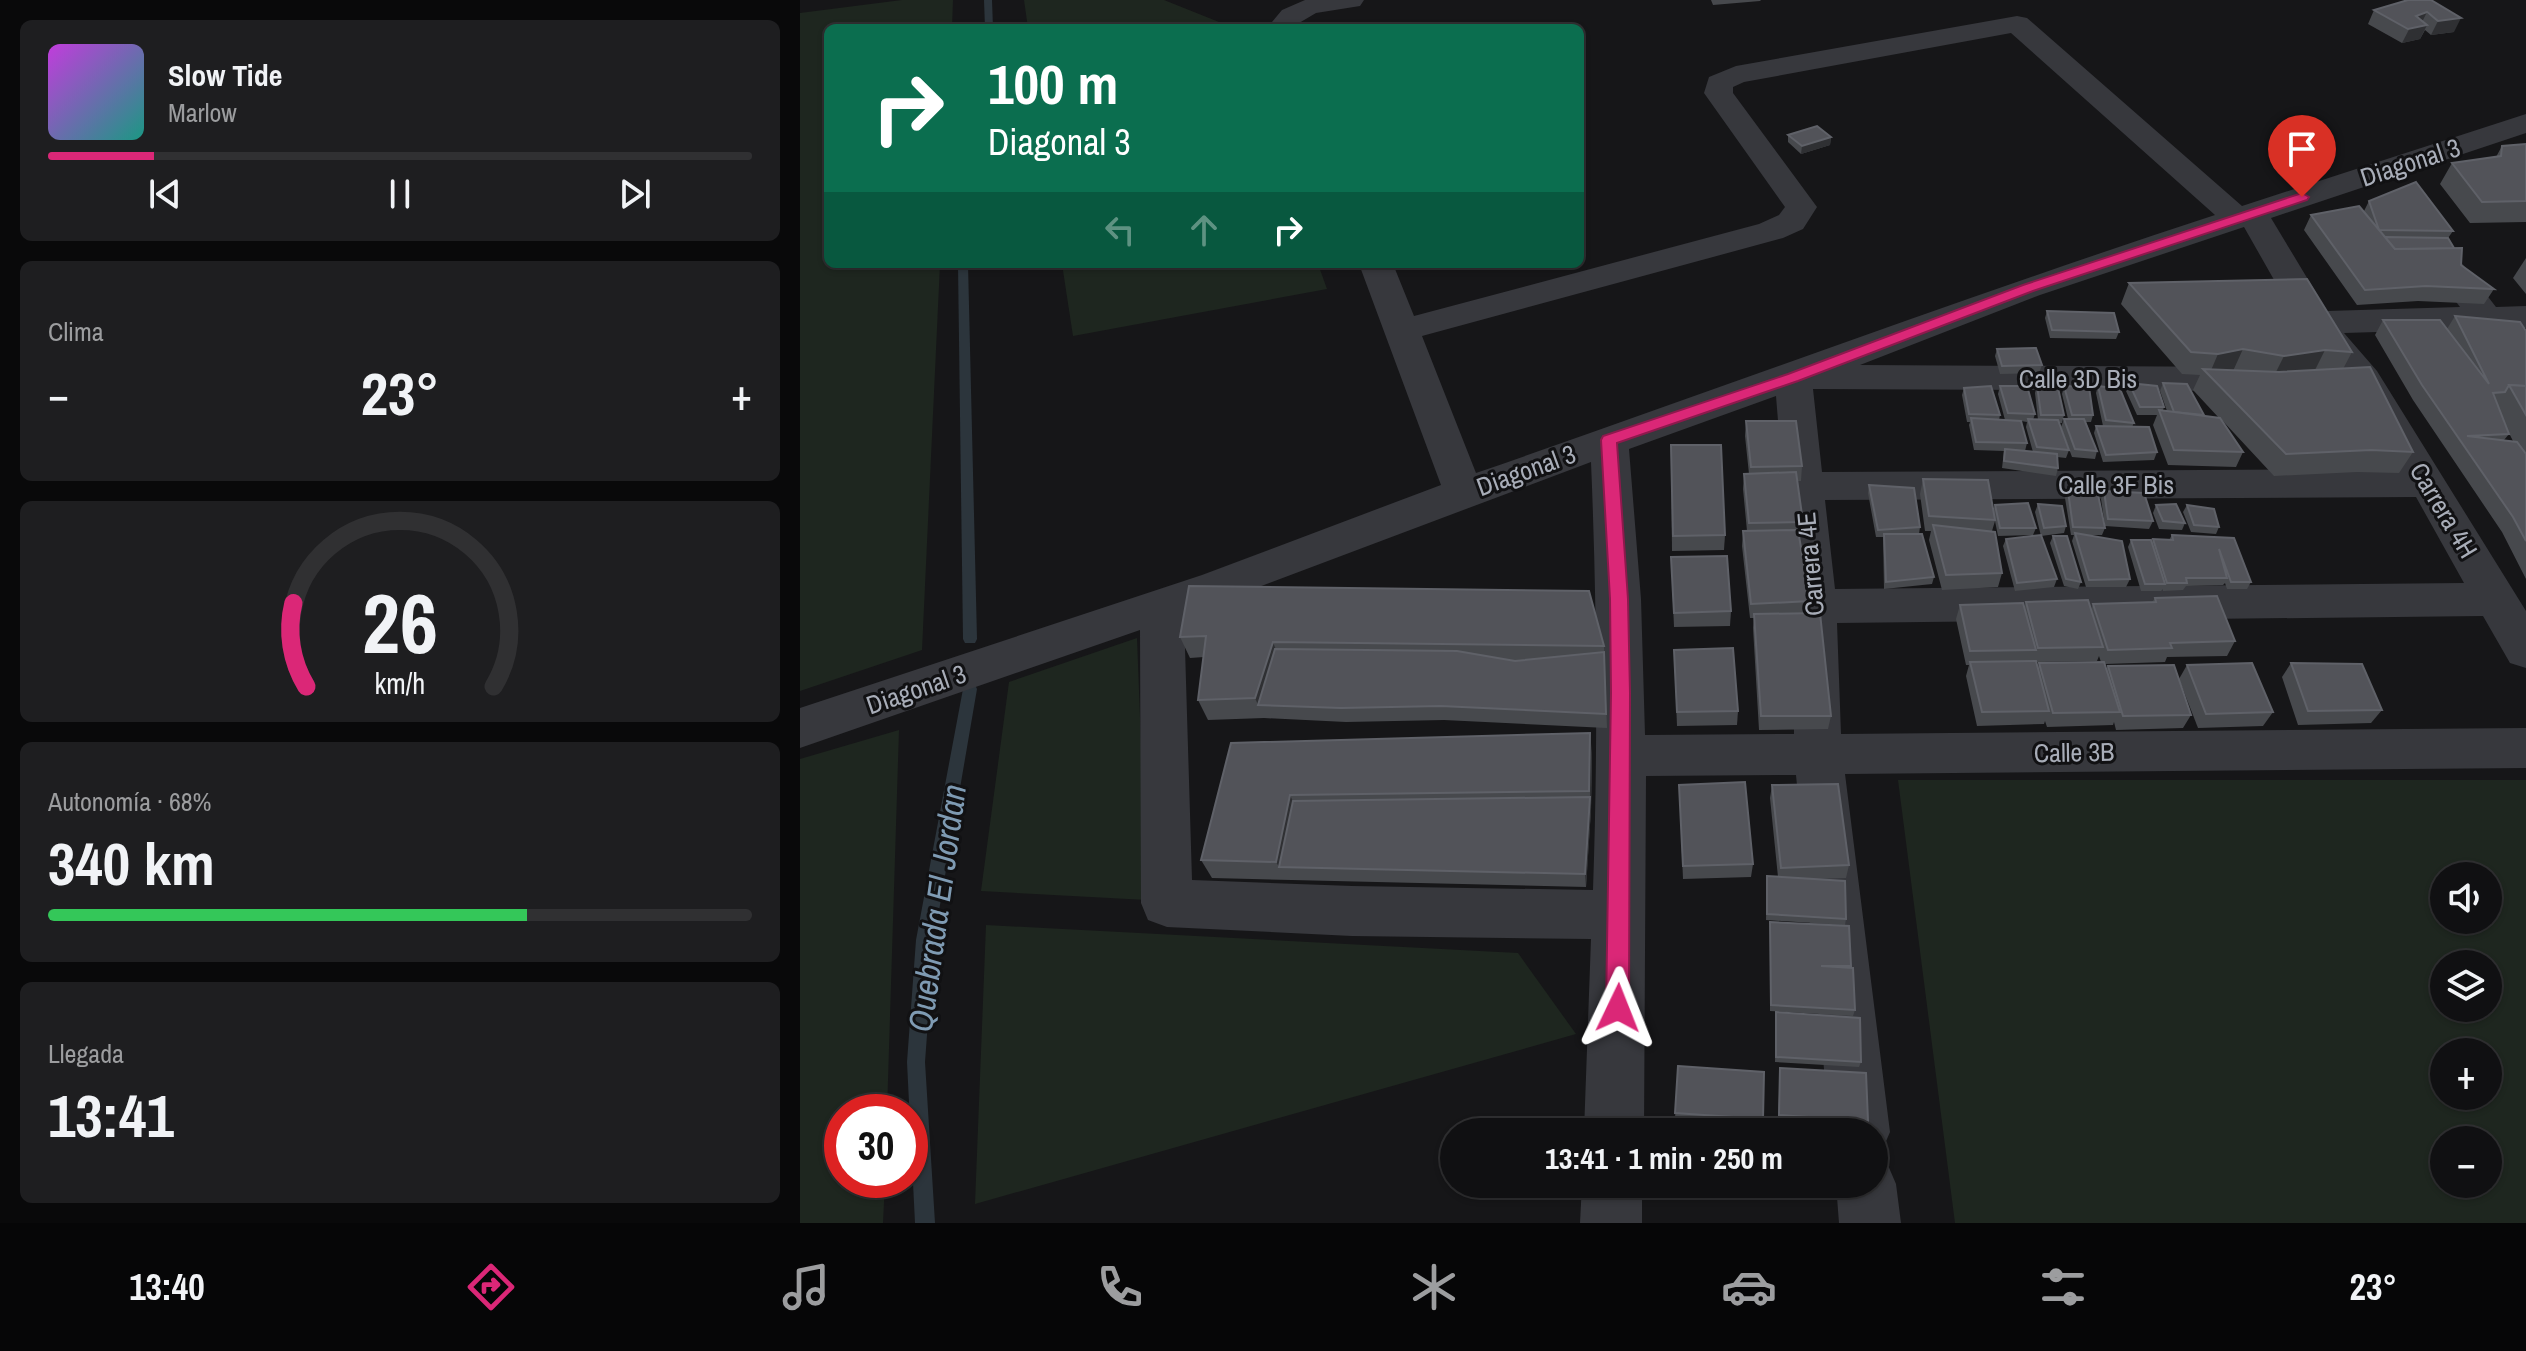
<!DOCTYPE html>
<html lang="es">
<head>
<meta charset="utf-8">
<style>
  :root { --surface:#101012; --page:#1e1e20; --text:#f1f3f6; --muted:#9c9d9f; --line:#303032; --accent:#db2777 }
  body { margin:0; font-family:"Archivo Narrow",sans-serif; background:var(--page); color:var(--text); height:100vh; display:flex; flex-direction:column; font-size:30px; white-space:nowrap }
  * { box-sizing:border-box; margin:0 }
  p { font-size:26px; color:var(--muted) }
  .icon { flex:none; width:44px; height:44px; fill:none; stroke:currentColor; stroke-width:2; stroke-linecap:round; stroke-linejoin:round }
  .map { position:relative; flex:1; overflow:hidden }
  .sheet { display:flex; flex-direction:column; gap:20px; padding:20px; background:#09090a; width:800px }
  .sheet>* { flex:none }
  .top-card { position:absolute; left:24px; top:24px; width:760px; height:244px; border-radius:12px; box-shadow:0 2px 6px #0004,0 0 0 2px var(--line); background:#0b6e4f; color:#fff; overflow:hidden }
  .tools { position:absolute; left:1630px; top:862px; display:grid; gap:16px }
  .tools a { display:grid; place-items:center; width:72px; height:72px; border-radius:50%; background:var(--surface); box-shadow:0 2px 6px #0004,0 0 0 2px var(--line); font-size:40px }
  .speed { position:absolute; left:24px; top:1094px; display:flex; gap:16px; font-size:40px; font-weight:700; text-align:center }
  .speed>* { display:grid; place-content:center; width:104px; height:104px; border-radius:50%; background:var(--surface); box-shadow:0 2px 6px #0004,0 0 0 2px var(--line); line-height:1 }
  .speed .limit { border:12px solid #d22; background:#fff; color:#111 }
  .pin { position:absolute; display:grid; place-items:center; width:68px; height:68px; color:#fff; margin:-82px -34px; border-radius:50% 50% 50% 0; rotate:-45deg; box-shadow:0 0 8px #0007 }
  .pin .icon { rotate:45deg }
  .me { position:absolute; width:88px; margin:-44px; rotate:2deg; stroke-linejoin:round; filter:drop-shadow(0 0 6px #0008) }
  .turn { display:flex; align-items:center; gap:28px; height:168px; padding:0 32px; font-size:36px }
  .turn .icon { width:104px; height:104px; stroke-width:2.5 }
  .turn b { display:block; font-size:56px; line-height:68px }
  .lanes { display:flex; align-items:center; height:76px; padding:0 32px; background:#0003; justify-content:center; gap:40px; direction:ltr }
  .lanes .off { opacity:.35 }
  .big { font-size:60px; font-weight:700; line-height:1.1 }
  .sheet .card { flex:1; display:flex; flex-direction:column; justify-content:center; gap:12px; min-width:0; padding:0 28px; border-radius:12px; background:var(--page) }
  .sheet .dial { align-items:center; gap:0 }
  .dial svg { height:208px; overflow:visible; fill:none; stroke:var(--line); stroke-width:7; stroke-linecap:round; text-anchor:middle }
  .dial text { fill:var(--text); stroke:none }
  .song { display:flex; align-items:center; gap:24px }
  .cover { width:96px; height:96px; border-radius:12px; background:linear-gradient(135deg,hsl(290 70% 55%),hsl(170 70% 35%)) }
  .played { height:8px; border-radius:4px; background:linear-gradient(90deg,var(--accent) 15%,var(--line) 15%) }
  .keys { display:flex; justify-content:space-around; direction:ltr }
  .heat { display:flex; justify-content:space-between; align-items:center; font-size:44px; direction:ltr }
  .charge { height:12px; border-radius:6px; background:linear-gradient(90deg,#34c759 68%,var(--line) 0) }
  .trip { position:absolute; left:640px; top:1118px; width:448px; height:80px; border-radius:40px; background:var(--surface); box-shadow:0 2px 6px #0004,0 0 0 2px var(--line); font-weight:700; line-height:80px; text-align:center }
  .tabs { display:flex; height:128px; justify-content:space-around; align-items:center; background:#060607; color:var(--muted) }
  .tabs .icon { width:56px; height:56px }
  .tabs .active { color:var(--accent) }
  .tabs b { font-size:36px; color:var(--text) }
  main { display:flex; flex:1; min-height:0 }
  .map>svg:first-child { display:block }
</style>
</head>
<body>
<main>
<section class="sheet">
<div class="card">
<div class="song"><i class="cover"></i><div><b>Slow Tide</b><p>Marlow</p></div></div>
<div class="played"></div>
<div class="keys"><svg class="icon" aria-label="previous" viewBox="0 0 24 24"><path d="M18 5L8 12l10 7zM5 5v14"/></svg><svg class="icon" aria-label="pause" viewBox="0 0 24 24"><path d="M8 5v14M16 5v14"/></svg><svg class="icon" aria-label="next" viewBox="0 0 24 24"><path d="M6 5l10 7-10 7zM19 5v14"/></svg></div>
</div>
<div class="card"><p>Clima</p>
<div class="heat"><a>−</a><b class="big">23°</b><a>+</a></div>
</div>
<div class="card dial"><svg viewBox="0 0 100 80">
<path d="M14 69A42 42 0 1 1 86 69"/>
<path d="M14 69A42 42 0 0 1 9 37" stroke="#db2777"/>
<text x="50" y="56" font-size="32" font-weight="700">26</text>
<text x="50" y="72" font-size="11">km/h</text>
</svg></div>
<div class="card"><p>Autonomía · 68%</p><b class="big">340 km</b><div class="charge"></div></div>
<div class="card"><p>Llegada</p><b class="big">13:41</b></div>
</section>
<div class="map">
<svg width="1726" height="1223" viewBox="0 0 1726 1223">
  <rect width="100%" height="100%" fill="#161618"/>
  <g fill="#1e261f" fill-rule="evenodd">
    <polygon points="102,0 153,0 152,28 28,28 28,264 140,264 122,650 0,691 0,13"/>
    <polygon points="224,0 364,0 434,28 228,28"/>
    <polygon points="262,264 518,264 527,289 273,336"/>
    <polygon points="337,638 347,900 181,891 209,682"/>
    <polygon points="99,730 87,1112 42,1112 42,1180 85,1180 83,1223 0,1223 0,759"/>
    <path d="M1098 780H1726V1223H1155ZM1688 876V920H1644V876ZM1688 964V1008H1644V964ZM1688 1052V1096H1644V1052ZM1688 1140V1184H1644V1140Z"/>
    <polygon points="186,925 718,953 776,1034 175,1204"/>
  </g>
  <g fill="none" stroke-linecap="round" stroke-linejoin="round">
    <g fill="#2c353c" fill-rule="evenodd">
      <polygon points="184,0 192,0 193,28 185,28"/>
      <polygon points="158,264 168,264 177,639 175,643 165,643 163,639"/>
      <polygon points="170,683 175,685 177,689 134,940 125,1062 135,1223 115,1223 107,1062 116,940 163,689 165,685"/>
    </g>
    <g fill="#37383d" fill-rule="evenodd">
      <polygon points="505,0 564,0 560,6 516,13 499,23 500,28 472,28 472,22 482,10"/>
      <path d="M1217 16 1227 18 1442 206 1726 114V133L1471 218 1527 311 1660 307 1621 255 1626 248 1638 245 1650 248 1696 307 1726 306V328H1713L1726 345V382L1713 379 1676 329 1544 333 1577 371 1726 611V668L1710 663 1683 616 1037 623 1041 734 1726 728V768L1045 774 1090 1132 1081 1153 1074 1156V1132H1030L996 775 846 776 844 1132H784L791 939 552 936 367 927 348 920 341 903 340 630 0 748V708L402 575 641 485 559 264H593L614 316 959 224 979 215 985 207 904 93 909 77 936 66ZM1211 33 1415 215C1167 296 922 388 676 473L622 336 983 238 1003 229 1017 207 933 93V87L944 82ZM1444 227 1498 322 1550 388 1599 469 1022 472 1013 389 1457 391 1470 388 1476 379 1470 370 1457 367 1060 365 1240 295ZM976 396 993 606 994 734 845 735 841 599 829 449ZM791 462C797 605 798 747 793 890L552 886 392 880 384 615ZM1616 497 1664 583 1035 589 1025 500Z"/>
      <polygon points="1074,1157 1087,1163 1096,1184 1101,1223 1039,1223 1036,1184 1074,1184"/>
      <polygon points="782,1184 842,1184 842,1223 780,1223"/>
    </g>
  </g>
  <g fill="#47494d" fill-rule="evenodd">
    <polygon points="911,0 961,0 960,1 913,5"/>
    <polygon points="1608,0 1654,32 1631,35 1625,30 1620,39 1602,43 1568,24 1574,10"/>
    <polygon points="988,135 1031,137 1030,145 1001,154 988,142"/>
    <polygon points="1726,144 1726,222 1670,223 1640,184 1652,163 1696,157 1702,146"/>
    <polygon points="1569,201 1653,231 1648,238 1661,265 1694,289 1684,304 1618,301 1557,305 1504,230 1511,215 1564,211"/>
    <polygon points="1726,258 1726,294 1713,278"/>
    <polygon points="1329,283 1552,352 1543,369 1613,452 1599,473 1557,472 1474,476 1421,419 1443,452 1436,467 1368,465 1353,425 1357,415 1337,415 1326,391 1329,383 1364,407 1363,410 1367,411 1360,391 1363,383 1403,416 1419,418 1393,390 1400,375 1382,374 1321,304"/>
    <polygon points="1247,311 1319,332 1316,339 1250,338 1245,318"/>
    <path d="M1655 316 1726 331V579L1702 532 1613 400 1575 335 1583 320 1647 329ZM1707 429 1713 441 1704 440 1709 434Z"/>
    <polygon points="1197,349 1242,365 1239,373 1200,374 1195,356"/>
    <path d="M1237 385 1264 415 1262 423H1259L1269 450 1266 458 1257 457 1258 468 1256 476 1202 468 1204 451 1174 450 1169 425 1170 422H1167L1162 395 1164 388 1200 415 1199 420H1205L1198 394 1200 386 1235 414 1233 420H1238L1235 393ZM1221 421 1227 422 1226 427 1233 452 1225 451 1227 443Z"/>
    <polygon points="1264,386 1293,415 1291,422 1286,422 1297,451 1295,459 1272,457 1261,427 1264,419 1268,419 1262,394"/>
    <polygon points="1298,386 1334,423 1332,427 1357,452 1354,460 1303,462 1294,433 1296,426 1303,426 1296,393"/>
    <polygon points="946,421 1002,466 1001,481 997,481 1003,522 1001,537 999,537 1010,601 1008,614 1031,716 1028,729 959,730 953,628 954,618 950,618 942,546 943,531 947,531 943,489 944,474 949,474 945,436"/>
    <polygon points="871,445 925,535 924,550 872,551"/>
    <polygon points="1123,479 1193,511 1195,505 1236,528 1233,535 1198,536 1195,521 1192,531 1202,573 1198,587 1142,590 1129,540 1131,531 1125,531 1120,494"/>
    <polygon points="1069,485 1120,527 1119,534 1134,577 1132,584 1084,589 1083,537 1076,537 1068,493"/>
    <polygon points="1268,491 1305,528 1302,535 1286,535 1330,579 1326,587 1286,587 1272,541 1274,535 1271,535 1265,498"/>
    <polygon points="1304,491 1353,521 1349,529 1305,526 1301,499"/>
    <polygon points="1238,504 1266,526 1264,533 1241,536 1235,512"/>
    <polygon points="1356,505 1385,523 1382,530 1359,529 1353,513"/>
    <polygon points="1387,505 1419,527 1416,534 1391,532 1383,512"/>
    <polygon points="1372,535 1434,538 1451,582 1447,589 1427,589 1425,583 1423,585 1386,586 1383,590 1363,591 1363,589 1361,591 1341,591 1328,547 1331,540 1352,542 1353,539 1369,540"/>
    <polygon points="1253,536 1281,582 1278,589 1264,586 1250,543"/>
    <polygon points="1206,539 1257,579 1254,587 1215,591 1203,546"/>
    <polygon points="871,557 931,611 930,626 874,627"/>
    <polygon points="389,586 804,646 807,728 644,720 546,722 464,718 408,720 398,700 404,657 390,658 380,637"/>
    <path d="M1355 598 1435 641 1427 656 1367 657 1365 662 1305 664 1306 669 1308 666 1391 715 1383 728 1316 730 1314 722 1313 725 1247 727 1245 721 1244 724 1177 726 1166 676 1169 665H1166L1156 619 1160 605 1224 607 1226 602 1291 610 1293 604 1352 602ZM1299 656 1301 662 1239 663 1238 667 1236 662 1297 661Z"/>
    <polygon points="874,650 938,711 937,725 877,726"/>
    <polygon points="1491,663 1582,710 1571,723 1498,725 1482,677"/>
    <polygon points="1387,665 1473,712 1463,726 1398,728 1379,679"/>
    <polygon points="431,743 792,753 791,810 786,887 412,878 401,860"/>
    <polygon points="879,785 953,864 951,877 883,879"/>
    <polygon points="972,785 1049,865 1046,878 1012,879 1046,919 1045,925 966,920 967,876 978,877 970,798"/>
    <polygon points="970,922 1051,966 1055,1010 1053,1016 970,1011"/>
    <polygon points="976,1012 1061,1062 1059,1067 975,1062"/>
    <polygon points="878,1066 963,1119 962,1124 875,1118"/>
    <polygon points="980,1068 1068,1121 1066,1126 978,1120"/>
  </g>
  <g fill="#2f3033">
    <polygon points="1627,12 1620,26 1627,25 1620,39 1602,43 1616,16"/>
    <polygon points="1661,18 1654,32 1631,35 1638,21"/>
    <polygon points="1031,137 1030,145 1001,154 1002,146"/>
    <polygon points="1443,349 1433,371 1409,375 1418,354"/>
    <polygon points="1525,350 1514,372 1473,378 1484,356"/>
    <polygon points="473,642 481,663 458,705 455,698"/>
    <polygon points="790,733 792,753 791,810 786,887 785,874 790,797"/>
    <polygon points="490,795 499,814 479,867 476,862"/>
  </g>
  <g fill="#525359" stroke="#5f6168" stroke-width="2">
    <polygon points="1608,0 1631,0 1661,18 1638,21 1627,12 1616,16 1627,25 1608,29 1574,10"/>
    <polygon points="1017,126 1031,137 1002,146 988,135"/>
    <polygon points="1726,144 1726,201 1682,202 1652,163 1701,156 1702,146"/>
    <polygon points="1616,182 1653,231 1579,230 1569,201"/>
    <polygon points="1559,206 1595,249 1662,248 1661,265 1694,289 1626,286 1565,290 1511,215"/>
    <polygon points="1585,237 1648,238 1654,248 1595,249"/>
    <polygon points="1507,279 1552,352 1525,350 1484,356 1443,349 1418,354 1391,352 1329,283"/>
    <polygon points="1247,311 1314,313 1319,332 1252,330"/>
    <polygon points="1655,316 1720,322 1726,331 1726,386 1709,385 1705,392 1693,393 1709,434 1667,436 1717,442 1726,454 1726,541 1713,517 1622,385 1583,320 1640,320 1689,384"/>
    <polygon points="1236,348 1242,365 1202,366 1197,349"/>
    <polygon points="1570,367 1613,452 1571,450 1486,454 1403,369 1479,372"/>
    <polygon points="1329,383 1357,386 1364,407 1340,407"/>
    <polygon points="1363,383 1387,384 1404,415 1374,412"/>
    <polygon points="1237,385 1258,388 1264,415 1241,415"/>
    <polygon points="1709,385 1726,386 1726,415"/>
    <polygon points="1191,386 1200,415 1169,414 1164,388"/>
    <polygon points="1200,386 1227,386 1235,414 1208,413"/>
    <polygon points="1264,386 1289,387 1293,415 1272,415"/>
    <polygon points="1298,386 1320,389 1334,423 1306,420"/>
    <polygon points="1359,410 1420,418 1443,452 1374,450"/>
    <polygon points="1171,418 1221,421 1227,443 1176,442"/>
    <polygon points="1228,419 1258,420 1269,450 1237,447"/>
    <polygon points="1264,419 1284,419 1297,451 1275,449"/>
    <polygon points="946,421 996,421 1002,466 951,467"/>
    <polygon points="1296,426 1349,427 1357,452 1306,455"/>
    <polygon points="871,445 921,445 925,535 873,536"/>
    <polygon points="1205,449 1257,454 1258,468 1204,461"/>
    <polygon points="996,472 1003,522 949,523 944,474"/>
    <polygon points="1123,479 1188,480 1195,520 1129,516"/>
    <polygon points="1069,485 1114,488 1120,527 1078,530"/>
    <polygon points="1297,490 1305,528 1273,527 1268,491"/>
    <polygon points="1304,491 1344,493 1353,521 1308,519"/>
    <polygon points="1228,503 1236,528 1200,528 1195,505"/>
    <polygon points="1238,504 1262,506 1266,526 1244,528"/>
    <polygon points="1376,504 1385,523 1363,521 1356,505"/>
    <polygon points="1387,505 1414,509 1419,527 1394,525"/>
    <polygon points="1133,525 1195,532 1202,573 1146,575"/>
    <polygon points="998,530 1010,601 951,604 943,531"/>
    <polygon points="1275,533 1322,541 1330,579 1289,580"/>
    <polygon points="1084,534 1122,534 1134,577 1086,582"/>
    <polygon points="1241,535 1257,579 1217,583 1206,539"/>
    <polygon points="1372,535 1434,538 1451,582 1431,582 1419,549 1427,578 1386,578 1387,583 1367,583 1353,539 1373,540"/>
    <polygon points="1253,536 1267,536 1281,582 1266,579"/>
    <polygon points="1331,540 1351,540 1365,584 1345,584"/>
    <polygon points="927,556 931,611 874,613 871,557"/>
    <polygon points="389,586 789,591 804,646 473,642 455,698 398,700 406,636 380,637"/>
    <polygon points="1417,596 1435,641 1370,643 1372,648 1308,650 1293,604 1356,602 1355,598"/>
    <polygon points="1288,600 1303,647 1238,648 1226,602"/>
    <polygon points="1223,603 1236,650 1170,651 1160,605"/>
    <polygon points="1020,613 1031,716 961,716 954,614"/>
    <polygon points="933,648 938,711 877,712 874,650"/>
    <polygon points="475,649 657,651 715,661 804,652 806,714 641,706 541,708 458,705"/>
    <polygon points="1236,661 1249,711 1182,712 1170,662"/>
    <polygon points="1304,662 1320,712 1253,713 1239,663"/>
    <polygon points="1452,663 1473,712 1406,714 1387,665"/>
    <polygon points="1491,663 1562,664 1582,710 1508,711"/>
    <polygon points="1374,665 1391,715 1323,716 1308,666"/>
    <polygon points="790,733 789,791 490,795 476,862 401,860 431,743"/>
    <polygon points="945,782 953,864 883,866 879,785"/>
    <polygon points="1038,784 1049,865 981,868 972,785"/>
    <polygon points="790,797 785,874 479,867 493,801"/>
    <polygon points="967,876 1045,881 1046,919 967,914"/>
    <polygon points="970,922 1049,926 1051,966 1021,966 1053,968 1055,1010 971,1005"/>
    <polygon points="976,1012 1060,1018 1061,1062 976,1057"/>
    <polygon points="878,1066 964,1072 963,1119 875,1113"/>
    <polygon points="980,1068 1066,1073 1068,1121 979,1115"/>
  </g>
  <polygon fill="#db2777" stroke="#8e194d" stroke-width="2" points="1502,193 1509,197 1507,200 1233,291 998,381 817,443 828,599 830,693 829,1008 826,1016 818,1019 810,1016 806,1008 811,693 810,599 801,440 803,436 988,374 1223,285"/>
  <g text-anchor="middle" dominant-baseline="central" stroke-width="6" stroke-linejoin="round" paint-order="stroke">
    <g font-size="26" fill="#a8adb8" stroke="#111113">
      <text transform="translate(1610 162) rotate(-18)">Diagonal 3</text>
      <text x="1278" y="378">Calle 3D Bis</text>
      <text transform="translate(726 470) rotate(-20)">Diagonal 3</text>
      <text x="1316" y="484">Calle 3F Bis</text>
      <text transform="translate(1644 510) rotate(59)">Carrera 4H</text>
      <text transform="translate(1010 564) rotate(-95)">Carrera 4E</text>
      <text transform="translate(116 689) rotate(-19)">Diagonal 3</text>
      <text transform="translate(1274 752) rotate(-1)">Calle 3B</text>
    </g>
    <g font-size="34" font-style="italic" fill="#7f9bb3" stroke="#111113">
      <text transform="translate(137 908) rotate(-82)">Quebrada El Jordan</text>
    </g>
  </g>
</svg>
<div class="tools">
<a><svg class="icon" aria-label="sound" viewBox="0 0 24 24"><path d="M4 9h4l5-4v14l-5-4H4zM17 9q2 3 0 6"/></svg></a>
<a><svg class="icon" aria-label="layers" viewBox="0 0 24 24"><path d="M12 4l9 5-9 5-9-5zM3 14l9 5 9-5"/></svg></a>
<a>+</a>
<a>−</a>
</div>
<div class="speed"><div class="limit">30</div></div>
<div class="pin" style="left:1502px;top:197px;background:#d93025"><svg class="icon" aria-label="arrive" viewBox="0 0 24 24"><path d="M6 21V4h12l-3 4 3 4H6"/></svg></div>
<svg class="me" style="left:818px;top:1008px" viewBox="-20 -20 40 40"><path d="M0-17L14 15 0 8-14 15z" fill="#db2777" stroke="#fff" stroke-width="4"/></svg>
<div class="trip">13:41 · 1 min · 250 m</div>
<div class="top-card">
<div class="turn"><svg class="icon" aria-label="right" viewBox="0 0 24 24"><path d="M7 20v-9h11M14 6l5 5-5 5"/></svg><div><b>100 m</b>Diagonal 3</div></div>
<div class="lanes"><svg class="icon off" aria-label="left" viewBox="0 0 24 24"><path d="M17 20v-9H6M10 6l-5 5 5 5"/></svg><svg class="icon off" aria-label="ahead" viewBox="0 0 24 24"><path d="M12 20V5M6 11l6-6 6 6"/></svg><svg class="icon" aria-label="right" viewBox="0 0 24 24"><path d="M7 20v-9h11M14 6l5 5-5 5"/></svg></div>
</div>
</div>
</main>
<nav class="tabs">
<b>13:40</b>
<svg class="icon active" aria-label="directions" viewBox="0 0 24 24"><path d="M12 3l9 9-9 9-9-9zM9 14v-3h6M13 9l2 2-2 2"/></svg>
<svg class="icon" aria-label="music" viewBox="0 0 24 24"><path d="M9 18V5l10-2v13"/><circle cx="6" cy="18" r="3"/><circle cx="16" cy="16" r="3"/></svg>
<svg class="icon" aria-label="phone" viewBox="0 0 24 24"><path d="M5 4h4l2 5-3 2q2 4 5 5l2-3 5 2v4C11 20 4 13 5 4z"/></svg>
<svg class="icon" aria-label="climate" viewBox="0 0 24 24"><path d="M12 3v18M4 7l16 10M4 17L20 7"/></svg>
<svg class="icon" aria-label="car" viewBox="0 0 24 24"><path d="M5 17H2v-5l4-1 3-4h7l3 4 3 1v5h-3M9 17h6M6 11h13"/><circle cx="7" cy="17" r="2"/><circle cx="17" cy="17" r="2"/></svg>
<svg class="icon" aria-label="filters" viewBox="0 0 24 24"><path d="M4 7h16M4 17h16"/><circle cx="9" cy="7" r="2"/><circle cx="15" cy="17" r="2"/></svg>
<b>23°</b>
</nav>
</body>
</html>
